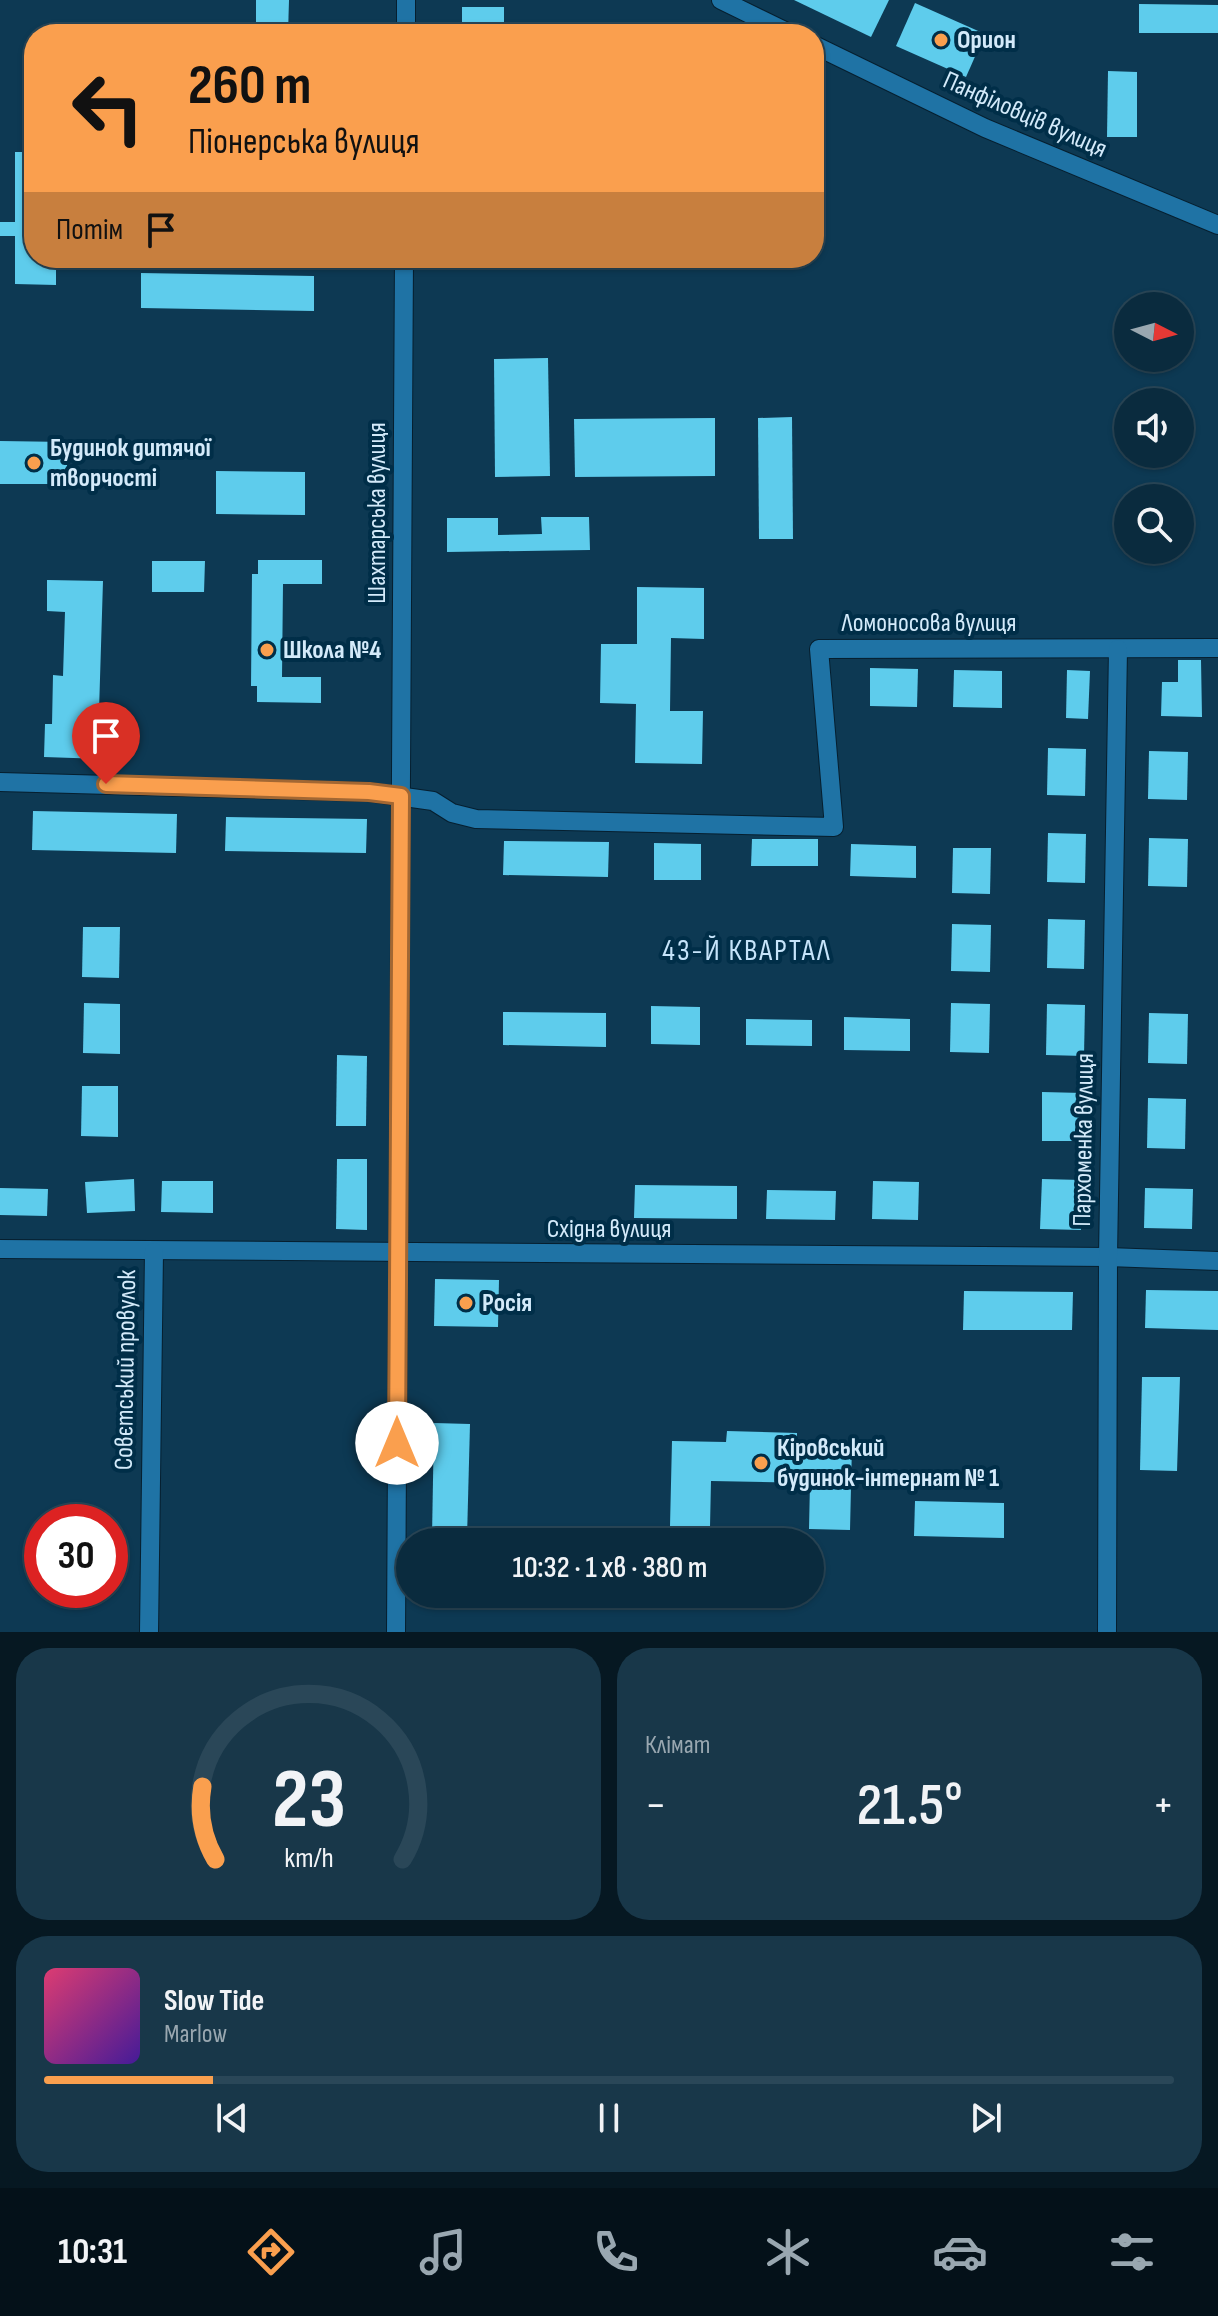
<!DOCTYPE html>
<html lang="uk">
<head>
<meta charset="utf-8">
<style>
  :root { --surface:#0a2b3e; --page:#183749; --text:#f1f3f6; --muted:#99a7b0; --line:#2a4758; --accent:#fa9f4e }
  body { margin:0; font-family:"Sofia Sans Condensed",sans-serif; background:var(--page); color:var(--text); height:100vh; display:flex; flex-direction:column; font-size:30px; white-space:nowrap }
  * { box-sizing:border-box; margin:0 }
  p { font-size:26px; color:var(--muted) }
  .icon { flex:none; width:44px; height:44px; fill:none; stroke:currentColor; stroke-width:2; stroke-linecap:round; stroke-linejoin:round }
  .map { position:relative; height:1632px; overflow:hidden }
  .panel { display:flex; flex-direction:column; gap:16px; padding:16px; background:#061822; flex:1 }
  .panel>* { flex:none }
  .top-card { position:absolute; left:24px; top:24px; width:800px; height:244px; border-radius:32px; box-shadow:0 2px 6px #0004,0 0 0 2px var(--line); background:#fa9f4e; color:#111; overflow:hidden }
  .needle { width:52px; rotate:96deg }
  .tools { position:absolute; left:1114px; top:292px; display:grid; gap:16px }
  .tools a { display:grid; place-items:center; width:80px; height:80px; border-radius:50%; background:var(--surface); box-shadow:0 2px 6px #0004,0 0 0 2px var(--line); font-size:40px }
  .speed { position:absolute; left:24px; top:1504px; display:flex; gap:16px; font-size:40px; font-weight:700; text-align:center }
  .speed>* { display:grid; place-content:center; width:104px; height:104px; border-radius:50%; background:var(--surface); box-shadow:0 2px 6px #0004,0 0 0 2px var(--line); line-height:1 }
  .speed .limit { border:12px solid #d22; background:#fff; color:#111 }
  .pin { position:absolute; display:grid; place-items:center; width:68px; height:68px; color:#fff; margin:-82px -34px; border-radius:50% 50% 50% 0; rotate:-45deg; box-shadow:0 0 8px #0007 }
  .pin .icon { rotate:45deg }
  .me { position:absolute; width:88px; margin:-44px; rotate:0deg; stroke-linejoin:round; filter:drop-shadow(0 0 6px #0008) }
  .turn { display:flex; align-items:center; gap:28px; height:168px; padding:0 32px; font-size:36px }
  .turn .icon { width:104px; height:104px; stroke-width:2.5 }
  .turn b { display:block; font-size:56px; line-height:68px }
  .then { display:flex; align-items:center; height:76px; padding:0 32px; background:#0003; gap:16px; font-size:30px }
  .big { font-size:60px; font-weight:600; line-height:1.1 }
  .panel .tile { flex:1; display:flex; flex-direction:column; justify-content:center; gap:12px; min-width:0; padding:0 28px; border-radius:32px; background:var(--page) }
  .panel .dial { align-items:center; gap:0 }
  .dial svg { height:208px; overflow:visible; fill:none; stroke:var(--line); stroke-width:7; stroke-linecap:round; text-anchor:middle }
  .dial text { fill:var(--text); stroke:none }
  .song { display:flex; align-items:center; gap:24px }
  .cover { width:96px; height:96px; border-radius:12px; background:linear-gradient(135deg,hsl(340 70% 55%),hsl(260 70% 35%)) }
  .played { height:8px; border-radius:4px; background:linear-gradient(90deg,var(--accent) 15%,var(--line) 15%) }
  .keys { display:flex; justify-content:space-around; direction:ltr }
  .heat { display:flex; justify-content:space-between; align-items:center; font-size:44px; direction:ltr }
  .panel .tiles { flex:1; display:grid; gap:16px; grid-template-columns:1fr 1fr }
  .tile:last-child { grid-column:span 2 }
  .trip { position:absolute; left:396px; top:1528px; width:428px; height:80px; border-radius:40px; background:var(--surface); box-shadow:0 2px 6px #0004,0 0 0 2px var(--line); font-weight:600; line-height:80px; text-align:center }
  .menu { display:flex; height:128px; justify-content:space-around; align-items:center; background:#041119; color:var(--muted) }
  .menu .icon { width:56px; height:56px }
  .menu .on { color:var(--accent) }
  .menu b { font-size:36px; color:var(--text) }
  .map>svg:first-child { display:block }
</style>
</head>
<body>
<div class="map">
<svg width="1218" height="1632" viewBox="0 0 1218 1632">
  <rect width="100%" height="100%" fill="#0d3953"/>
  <g fill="#5eccec">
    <polygon points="256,0 289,0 288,34 256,34"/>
    <polygon points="794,0 889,0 871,37"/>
    <polygon points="915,3 985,34 966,77 896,46"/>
    <polygon points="1139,4 1218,5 1218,33 1139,33"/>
    <rect x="462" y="7" width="42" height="27"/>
    <polygon points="1108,71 1137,72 1137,137 1107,137"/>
    <polygon points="15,152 34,152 34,258 56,258 56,285 15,284 15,236 0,236 0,222 15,222"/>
    <polygon points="141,273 314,276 314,311 141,308"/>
    <polygon points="548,358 550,476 495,477 494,359"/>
    <polygon points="792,417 793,539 759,539 758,418"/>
    <polygon points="715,418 715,476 575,477 574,419"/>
    <polygon points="0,441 67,442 67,484 0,484"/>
    <polygon points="216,471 305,472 305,515 216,514"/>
    <polygon points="541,517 589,517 590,550 447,552 447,518 498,518 498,535 542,534"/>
    <polygon points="258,560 322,560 322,584 283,584 282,677 321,677 321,703 257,702 257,686 251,686 252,574 258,574"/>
    <polygon points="152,561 205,561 204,592 152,592"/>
    <polygon points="47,580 103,581 99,711 115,712 114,725 104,725 103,759 44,757 45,724 52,724 53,675 63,676 65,612 47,611"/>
    <polygon points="637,587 704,588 704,639 671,638 670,711 703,711 702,764 635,763 636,704 600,703 601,644 637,644"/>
    <polygon points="1178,660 1201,660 1202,717 1161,716 1162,682 1178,682"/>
    <polygon points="870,668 918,669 917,707 870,706"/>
    <polygon points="954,670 1002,671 1002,708 953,707"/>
    <polygon points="1067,670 1090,671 1088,719 1066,718"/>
    <polygon points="1048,748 1086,749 1085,796 1047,795"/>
    <polygon points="1149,751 1188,752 1187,800 1148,799"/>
    <polygon points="33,811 177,814 176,853 32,850"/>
    <polygon points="226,817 367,819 366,853 225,851"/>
    <polygon points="1048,833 1086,834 1085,883 1047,882"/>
    <polygon points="1149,838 1188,839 1187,887 1148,886"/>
    <polygon points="752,839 818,839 818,866 751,866"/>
    <polygon points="504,841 609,842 608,877 503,875"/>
    <polygon points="654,843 701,844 701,880 654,880"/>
    <polygon points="851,844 916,846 916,878 850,876"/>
    <polygon points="953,848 991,848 990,894 952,893"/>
    <polygon points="1048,919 1085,920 1084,969 1047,968"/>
    <polygon points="952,924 991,925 990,972 951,971"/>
    <polygon points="83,927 120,927 119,978 82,977"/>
    <polygon points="84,1003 120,1004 120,1054 83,1053"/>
    <polygon points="951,1003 990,1004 989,1053 950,1052"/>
    <polygon points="1047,1004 1085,1005 1084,1056 1046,1055"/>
    <polygon points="651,1006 700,1007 700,1045 651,1044"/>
    <polygon points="503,1012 606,1013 606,1047 503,1045"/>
    <polygon points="1149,1013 1188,1014 1187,1064 1148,1063"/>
    <polygon points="844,1017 910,1019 910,1051 844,1050"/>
    <polygon points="746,1019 812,1020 812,1046 746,1045"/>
    <polygon points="337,1055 367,1056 366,1126 336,1126"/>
    <polygon points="82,1086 118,1086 118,1137 81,1136"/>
    <polygon points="1042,1092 1083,1093 1082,1141 1042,1141"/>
    <polygon points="1148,1098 1186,1099 1185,1149 1147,1148"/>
    <polygon points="337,1159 367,1159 367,1230 336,1229"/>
    <polygon points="134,1179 135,1211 87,1213 85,1182"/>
    <polygon points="1042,1179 1082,1180 1081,1230 1040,1229"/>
    <polygon points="162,1181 213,1181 213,1213 161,1212"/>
    <polygon points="873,1181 919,1182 918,1220 872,1219"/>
    <polygon points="635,1185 737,1186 737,1219 634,1218"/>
    <polygon points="0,1188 48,1189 47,1216 0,1215"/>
    <polygon points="1145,1188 1193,1189 1192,1229 1144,1228"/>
    <polygon points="767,1190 836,1191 835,1220 766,1219"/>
    <polygon points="435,1279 499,1280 498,1327 434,1326"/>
    <polygon points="1146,1290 1218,1291 1218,1330 1145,1328"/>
    <polygon points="964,1291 1073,1292 1072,1330 963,1330"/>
    <polygon points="1142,1377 1180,1377 1177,1471 1140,1470"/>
    <polygon points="434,1423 470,1424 467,1538 432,1537"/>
    <polygon points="727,1431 797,1433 797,1444 852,1445 850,1530 809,1529 810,1483 711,1481 710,1527 670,1526 672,1441 726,1442"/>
    <polygon points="915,1501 1004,1503 1004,1538 914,1536"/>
  </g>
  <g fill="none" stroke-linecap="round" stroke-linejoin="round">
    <defs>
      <g id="street">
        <polyline points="721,0 791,34"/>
        <polyline points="406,34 406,0"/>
        <polyline points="814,45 985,128 1218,225"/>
        <polyline points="0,782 369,792 433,801 452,813 476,819 834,827 819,649 1218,648"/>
        <polyline points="0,1249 1108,1257 1218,1261"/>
        <polyline points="149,1632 154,1252"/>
        <polyline points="396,1632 404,258"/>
        <polyline points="1107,1632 1108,1257 1118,649"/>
      </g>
    </defs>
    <use href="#street" stroke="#061f2f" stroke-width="20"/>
    <use href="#street" stroke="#1f73a5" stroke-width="18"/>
  </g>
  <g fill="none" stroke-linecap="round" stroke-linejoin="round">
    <defs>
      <polyline id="route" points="106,784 369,792 401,796 397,1443"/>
    </defs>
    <use href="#route" stroke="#a26733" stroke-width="20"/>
    <use href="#route" stroke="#fa9f4e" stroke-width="14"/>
  </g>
  <g fill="#fa9f4e" stroke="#002e48" stroke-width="3">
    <circle cx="941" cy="40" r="8"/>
    <circle cx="34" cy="463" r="8"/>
    <circle cx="267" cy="650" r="8"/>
    <circle cx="466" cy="1303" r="8"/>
    <circle cx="761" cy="1463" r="8"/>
  </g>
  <g text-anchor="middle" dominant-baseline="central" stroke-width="8" stroke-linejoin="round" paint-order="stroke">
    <g font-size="26" font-weight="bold" fill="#d3eafa" stroke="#002e48" text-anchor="start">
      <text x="957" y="40">Орион</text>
      <text x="50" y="448">Будинок дитячої<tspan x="50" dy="30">творчості</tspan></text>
      <text x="283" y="650">Школа №4</text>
      <text x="482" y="1303">Росія</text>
      <text x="777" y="1448">Кіровський<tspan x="777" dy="30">будинок-інтернат № 1</tspan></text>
    </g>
    <g font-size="26" fill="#d3eafa" stroke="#002e48">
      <text transform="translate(1025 115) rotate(24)">Панфіловців вулиця</text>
      <text transform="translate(377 513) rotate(-90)">Шахтарська вулиця</text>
      <text x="929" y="623">Ломоносова вулиця</text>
      <text transform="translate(1084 1140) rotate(-89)">Пархоменка вулиця</text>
      <text x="609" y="1229">Східна вулиця</text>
      <text transform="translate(126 1370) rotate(-89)">Совєтський провулок</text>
    </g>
    <g font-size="30" letter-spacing="2" fill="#c6e4fa" stroke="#002e48">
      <text x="747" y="951">43-Й КВАРТАЛ</text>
    </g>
  </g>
</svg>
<div class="tools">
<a><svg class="needle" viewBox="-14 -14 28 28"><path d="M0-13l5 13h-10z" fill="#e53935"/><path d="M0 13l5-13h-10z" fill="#99a7b0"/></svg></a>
<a><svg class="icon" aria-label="sound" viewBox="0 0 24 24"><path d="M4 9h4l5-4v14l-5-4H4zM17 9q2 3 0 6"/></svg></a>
<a><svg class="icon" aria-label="search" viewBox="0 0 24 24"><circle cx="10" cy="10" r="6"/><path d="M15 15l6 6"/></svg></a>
</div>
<div class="speed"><div class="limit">30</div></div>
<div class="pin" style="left:106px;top:784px;background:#d93025"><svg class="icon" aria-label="arrive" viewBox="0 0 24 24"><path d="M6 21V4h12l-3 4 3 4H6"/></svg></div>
<svg class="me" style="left:397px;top:1443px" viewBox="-20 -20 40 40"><circle r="19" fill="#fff"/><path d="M0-13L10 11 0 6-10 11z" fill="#fa9f4e"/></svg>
<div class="trip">10:32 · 1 хв · 380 m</div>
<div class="top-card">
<div class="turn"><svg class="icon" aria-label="left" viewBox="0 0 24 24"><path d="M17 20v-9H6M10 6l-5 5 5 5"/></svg><div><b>260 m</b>Піонерська вулиця</div></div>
<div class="then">Потім<svg class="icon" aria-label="arrive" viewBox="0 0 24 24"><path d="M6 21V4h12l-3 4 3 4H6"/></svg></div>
</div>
</div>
<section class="panel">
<div class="tiles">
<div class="tile dial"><svg viewBox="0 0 100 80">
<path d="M14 69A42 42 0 1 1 86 69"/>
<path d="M14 69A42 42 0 0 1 9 41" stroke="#fa9f4e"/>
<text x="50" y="56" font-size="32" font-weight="700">23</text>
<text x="50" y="72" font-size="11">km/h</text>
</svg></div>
<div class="tile"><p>Клімат</p>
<div class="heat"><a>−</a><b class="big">21.5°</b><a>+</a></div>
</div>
<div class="tile">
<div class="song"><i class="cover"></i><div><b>Slow Tide</b><p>Marlow</p></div></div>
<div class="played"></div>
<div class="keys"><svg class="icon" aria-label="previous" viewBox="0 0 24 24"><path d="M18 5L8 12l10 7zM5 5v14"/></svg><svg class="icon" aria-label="pause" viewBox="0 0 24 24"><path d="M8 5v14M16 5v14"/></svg><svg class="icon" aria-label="next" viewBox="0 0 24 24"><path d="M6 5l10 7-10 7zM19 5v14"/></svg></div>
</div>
</div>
</section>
<nav class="menu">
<b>10:31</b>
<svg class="icon on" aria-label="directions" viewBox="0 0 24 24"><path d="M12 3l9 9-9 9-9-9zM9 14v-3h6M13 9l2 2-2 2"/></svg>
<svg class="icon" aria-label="music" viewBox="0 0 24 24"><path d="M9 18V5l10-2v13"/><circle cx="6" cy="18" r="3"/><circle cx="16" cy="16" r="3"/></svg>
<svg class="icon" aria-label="phone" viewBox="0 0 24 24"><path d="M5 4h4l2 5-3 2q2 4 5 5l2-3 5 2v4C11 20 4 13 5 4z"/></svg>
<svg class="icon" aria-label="climate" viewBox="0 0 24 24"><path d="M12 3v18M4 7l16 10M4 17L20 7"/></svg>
<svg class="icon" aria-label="car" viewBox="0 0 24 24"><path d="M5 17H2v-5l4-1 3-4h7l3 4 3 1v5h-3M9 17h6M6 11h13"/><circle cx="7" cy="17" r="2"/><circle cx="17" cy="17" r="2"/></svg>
<svg class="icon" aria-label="filters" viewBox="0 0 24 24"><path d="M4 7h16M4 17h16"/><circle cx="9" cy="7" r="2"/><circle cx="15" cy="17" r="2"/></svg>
</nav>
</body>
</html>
